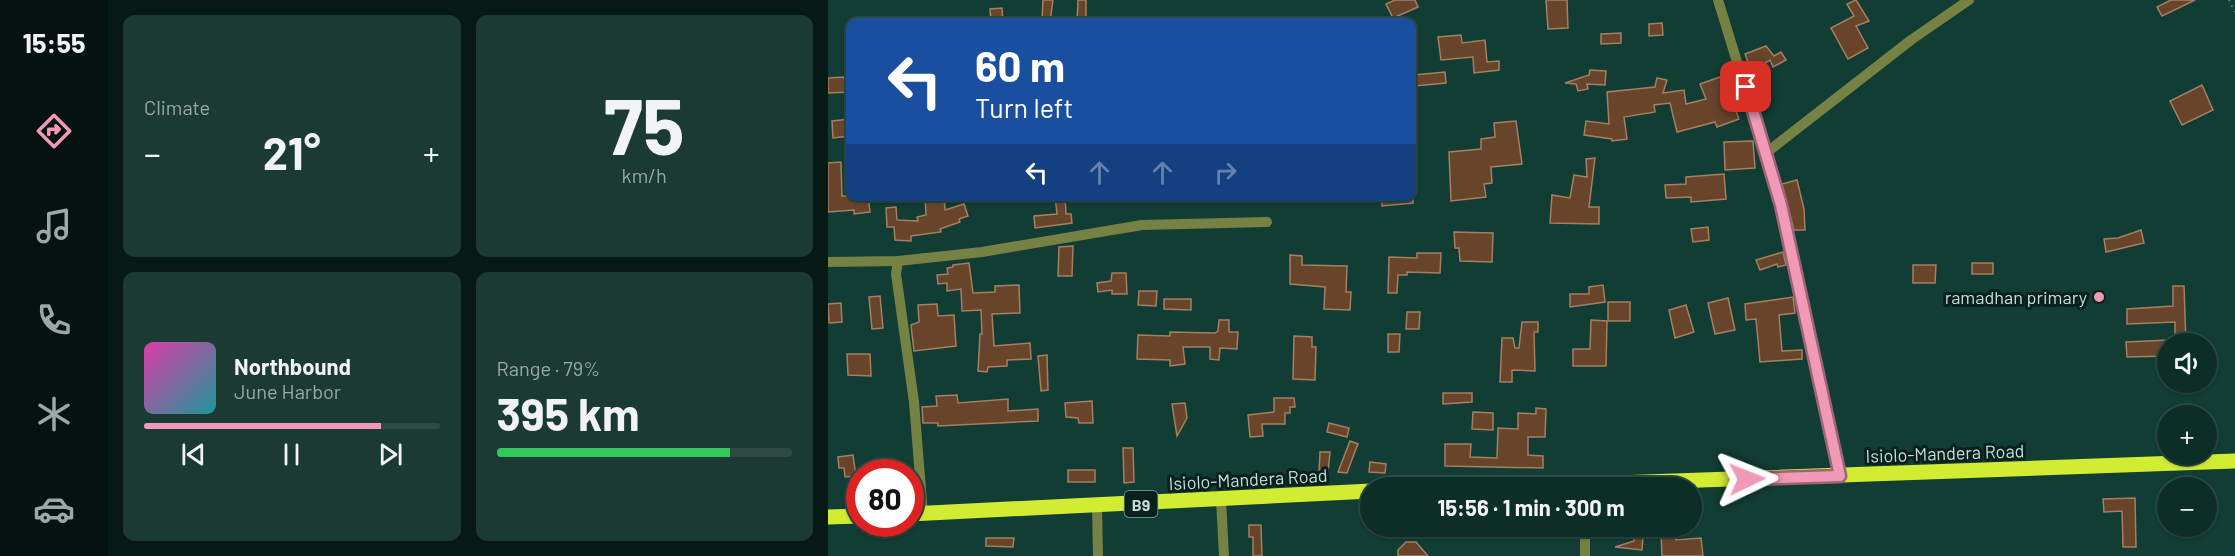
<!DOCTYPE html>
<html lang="en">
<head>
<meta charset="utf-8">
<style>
  :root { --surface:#0d2e27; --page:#1b3a33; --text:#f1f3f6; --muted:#9aa8a7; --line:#2d4a44; --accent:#f09ab7 }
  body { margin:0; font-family:Barlow,sans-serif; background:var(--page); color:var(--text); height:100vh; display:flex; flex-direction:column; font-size:22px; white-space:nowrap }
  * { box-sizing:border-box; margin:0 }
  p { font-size:20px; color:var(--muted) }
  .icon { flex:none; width:33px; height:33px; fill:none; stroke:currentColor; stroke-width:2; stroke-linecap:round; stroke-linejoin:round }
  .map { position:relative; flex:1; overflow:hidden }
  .drawer { display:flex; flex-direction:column; gap:15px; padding:15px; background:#071915; width:720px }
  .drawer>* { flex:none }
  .hud { position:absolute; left:18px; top:18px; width:570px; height:183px; border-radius:12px; box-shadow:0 2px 4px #0004,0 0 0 2px var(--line); background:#1a4fa0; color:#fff; overflow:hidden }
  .tools { position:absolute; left:1329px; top:333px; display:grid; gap:12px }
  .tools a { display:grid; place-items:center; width:60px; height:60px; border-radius:50%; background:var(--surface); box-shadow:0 2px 4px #0004,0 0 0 2px var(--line); font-size:30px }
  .speed { position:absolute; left:18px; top:459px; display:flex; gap:12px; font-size:30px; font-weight:700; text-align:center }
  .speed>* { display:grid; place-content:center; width:78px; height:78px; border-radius:50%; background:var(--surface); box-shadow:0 2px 4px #0004,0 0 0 2px var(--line); line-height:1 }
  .speed .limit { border:9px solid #d22; background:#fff; color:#111 }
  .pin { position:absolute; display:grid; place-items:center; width:51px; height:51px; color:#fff; margin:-26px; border-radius:12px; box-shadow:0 3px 9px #0006 }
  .me { position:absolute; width:66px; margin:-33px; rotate:88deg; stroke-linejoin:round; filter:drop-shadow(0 0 4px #0008) }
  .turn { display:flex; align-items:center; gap:21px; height:126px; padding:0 30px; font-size:27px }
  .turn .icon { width:78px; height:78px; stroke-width:2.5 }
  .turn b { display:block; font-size:42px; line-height:51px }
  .lanes { display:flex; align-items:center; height:57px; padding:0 30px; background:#0003; justify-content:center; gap:30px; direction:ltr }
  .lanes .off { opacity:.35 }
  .big { font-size:45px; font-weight:700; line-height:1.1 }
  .drawer .card { flex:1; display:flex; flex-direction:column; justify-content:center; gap:9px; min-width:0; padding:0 21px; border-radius:12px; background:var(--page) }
  .drawer .dial { align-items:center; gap:0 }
  .dial b { font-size:78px; line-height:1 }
  .song { display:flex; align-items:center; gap:18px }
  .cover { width:72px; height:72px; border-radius:9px; background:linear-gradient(135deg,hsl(320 70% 55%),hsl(180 70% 35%)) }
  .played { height:6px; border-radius:3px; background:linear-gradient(90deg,var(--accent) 80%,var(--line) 80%) }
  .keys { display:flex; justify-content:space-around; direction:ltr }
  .heat { display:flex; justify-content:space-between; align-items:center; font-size:33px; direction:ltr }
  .charge { height:9px; border-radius:4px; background:linear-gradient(90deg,#34c759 79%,var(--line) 0) }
  .drawer .tiles { flex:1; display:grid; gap:15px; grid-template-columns:repeat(2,1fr) }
  .trip { position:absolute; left:532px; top:477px; width:342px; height:60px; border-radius:30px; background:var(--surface); box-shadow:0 2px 4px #0004,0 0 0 2px var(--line); font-weight:700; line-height:60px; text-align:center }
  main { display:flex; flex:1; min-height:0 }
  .menu { display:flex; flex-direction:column; width:108px; justify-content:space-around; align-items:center; background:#051210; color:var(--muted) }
  .menu .icon { width:42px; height:42px }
  .menu .current { color:var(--accent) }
  .menu b { font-size:27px; color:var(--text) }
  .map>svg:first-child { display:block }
</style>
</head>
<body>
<main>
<nav class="menu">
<b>15:55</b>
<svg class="icon current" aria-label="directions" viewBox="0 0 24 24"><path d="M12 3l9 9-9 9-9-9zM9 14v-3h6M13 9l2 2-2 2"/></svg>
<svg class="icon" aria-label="music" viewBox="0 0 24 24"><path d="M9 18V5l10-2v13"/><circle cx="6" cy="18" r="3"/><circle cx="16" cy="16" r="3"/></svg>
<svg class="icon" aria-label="phone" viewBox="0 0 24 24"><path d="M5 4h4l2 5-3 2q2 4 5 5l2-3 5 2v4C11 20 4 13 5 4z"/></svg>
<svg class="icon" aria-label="climate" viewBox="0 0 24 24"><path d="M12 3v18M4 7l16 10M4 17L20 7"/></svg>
<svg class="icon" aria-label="car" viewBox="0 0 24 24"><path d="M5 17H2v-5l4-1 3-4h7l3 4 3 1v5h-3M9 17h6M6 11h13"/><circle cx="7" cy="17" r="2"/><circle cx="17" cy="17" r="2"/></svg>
</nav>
<section class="drawer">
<div class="tiles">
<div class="card"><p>Climate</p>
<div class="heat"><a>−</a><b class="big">21°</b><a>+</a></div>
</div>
<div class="card dial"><b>75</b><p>km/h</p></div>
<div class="card">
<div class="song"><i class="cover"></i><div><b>Northbound</b><p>June Harbor</p></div></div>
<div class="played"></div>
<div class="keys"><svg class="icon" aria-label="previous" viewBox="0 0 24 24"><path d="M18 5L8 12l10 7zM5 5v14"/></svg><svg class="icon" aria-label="pause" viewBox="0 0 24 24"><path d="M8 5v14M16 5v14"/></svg><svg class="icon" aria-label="next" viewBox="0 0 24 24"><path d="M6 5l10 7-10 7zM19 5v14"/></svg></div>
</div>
<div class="card"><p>Range · 79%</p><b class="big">395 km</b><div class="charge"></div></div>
</div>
</section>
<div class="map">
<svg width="1407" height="556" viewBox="0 0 1407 556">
  <rect width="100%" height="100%" fill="#113d34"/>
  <g fill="#68452a" stroke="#a57f62" stroke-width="1.5">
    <polygon points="215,0 225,0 222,22 214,22"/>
    <polygon points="250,0 258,0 258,22 249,22"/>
    <polygon points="567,0 587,0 590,7 565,18 558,4"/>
    <polygon points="718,0 739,0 740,28 720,29"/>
    <polygon points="1028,0 1041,21 1028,26 1040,48 1020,59 1003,28 1026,16 1019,4"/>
    <polygon points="1343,0 1367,0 1334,16 1329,7"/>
    <polygon points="174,8 175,22 163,22 162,9"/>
    <polygon points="834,23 835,35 821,36 821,24"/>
    <polygon points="793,33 793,43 773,44 773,34"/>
    <polygon points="633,35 634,43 657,40 659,62 671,61 671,70 646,73 645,57 613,60 610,37"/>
    <polygon points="938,46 946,56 953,52 958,60 945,67 942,60 924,71 920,71 918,64 920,62 917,54"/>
    <polygon points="762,70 778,71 777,85 759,84 760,89 750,91 748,84 737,83 761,75"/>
    <polygon points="617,72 618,83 587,86 586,75"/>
    <polygon points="16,77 17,82 22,82 22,92 0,93 0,78"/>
    <polygon points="892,77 898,93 901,92 911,119 889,127 887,122 849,132 842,103 826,105 827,112 796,117 799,139 784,141 784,139 756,135 758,121 781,124 779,92 827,87 829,78 839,80 835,93 856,90 858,104 878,99 872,84"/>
    <polygon points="1374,85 1385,110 1354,125 1342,101"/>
    <polygon points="22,119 22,136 5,138 4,121"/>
    <polygon points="688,121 694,164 663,167 664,183 656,184 658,197 623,201 621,152 653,149 653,139 667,137 666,123"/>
    <polygon points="925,141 927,168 897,170 896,142"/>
    <polygon points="767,158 761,207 771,207 771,224 722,223 724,195 742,198 746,175 759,177 758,159"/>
    <polygon points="13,162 14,196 40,196 42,212 26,214 26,210 0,212 0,163"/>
    <polygon points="896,174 898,199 863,202 863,197 838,198 837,185 858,184 858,177"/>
    <polygon points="969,180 976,209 977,230 966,230 954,184"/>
    <polygon points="97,196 116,196 117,210 136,204 140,216 131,219 132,222 112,229 113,232 83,236 83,241 67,240 66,227 59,227 58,208 68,207 69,220 90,221 89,217 98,215"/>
    <polygon points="227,196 237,196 238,214 243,214 244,223 207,228 206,216 229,214"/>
    <polygon points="553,196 585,196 585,203 554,206"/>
    <polygon points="880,227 881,240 865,242 863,229"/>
    <polygon points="1313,230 1316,243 1278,252 1276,239 1290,238"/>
    <polygon points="626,232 665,233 664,262 632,261 631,248 627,248"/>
    <polygon points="245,246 244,276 230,276 231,247"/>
    <polygon points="955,252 958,265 950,267 949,264 932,270 928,260"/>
    <polygon points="589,253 613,253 612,273 579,272 579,275 570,275 569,293 560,293 561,257 589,258"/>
    <polygon points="462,255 474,256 474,265 519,266 518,292 523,292 522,310 496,309 497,287 462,284"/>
    <polygon points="141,263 145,293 167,292 167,286 191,285 192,313 164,314 166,346 202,343 203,359 179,360 179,366 160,367 159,372 150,371 152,334 154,334 153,310 134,311 133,289 119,291 119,283 110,284 109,275 120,274 119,268 125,267 125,265"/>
    <rect x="1144" y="263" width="21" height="11"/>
    <polygon points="1085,265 1108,265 1107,283 1085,283"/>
    <polygon points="284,273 298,273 299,294 284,294 284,290 270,292 269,283 283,281"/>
    <polygon points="775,285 777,302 742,307 742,294 761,294 761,287"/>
    <polygon points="1345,286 1356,286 1358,344 1347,344 1347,322 1299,324 1299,309 1345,306"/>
    <polygon points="311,291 329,291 328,306 310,305"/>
    <polygon points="52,296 55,328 44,329 41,297"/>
    <polygon points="965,297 967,313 951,315 954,351 974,350 974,359 932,362 928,319 918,320 917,304"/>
    <polygon points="900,298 907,330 887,334 880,303"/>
    <polygon points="336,299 363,299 363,310 336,309"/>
    <rect x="780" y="302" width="22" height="19"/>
    <polygon points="13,303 14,322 1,323 0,304"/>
    <polygon points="109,304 110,316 126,315 128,346 86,351 83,325 91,322 90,305"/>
    <polygon points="858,305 866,332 847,338 841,310"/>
    <polygon points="579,312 592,312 591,329 578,329"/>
    <polygon points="391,320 401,320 401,332 410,332 409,349 392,348 391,360 382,359 382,347 355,347 357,364 342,366 342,360 309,359 310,335 342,336 342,332 387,333 390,331"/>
    <polygon points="763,320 779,321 778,366 745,366 745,349 762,349"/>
    <polygon points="694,322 710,322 710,332 706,332 707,371 684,370 684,382 672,382 674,338 685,338 687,348 691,348"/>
    <polygon points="560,334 572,334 571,352 560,352"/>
    <polygon points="466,336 484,337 484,347 488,347 487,380 465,379"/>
    <polygon points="1340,340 1340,356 1299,357 1298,342"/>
    <polygon points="19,354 42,354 43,376 20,375"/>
    <polygon points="219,355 220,390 213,391 210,356"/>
    <polygon points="615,393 644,393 644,402 615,404"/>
    <polygon points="129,395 130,403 180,399 180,411 210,409 210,421 110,426 110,423 95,423 94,407 109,406 108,396"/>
    <polygon points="446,398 466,398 467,407 462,407 462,413 457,413 457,424 434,424 435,436 422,437 420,415 446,412"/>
    <polygon points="264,401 265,423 251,423 250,418 238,417 237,403"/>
    <polygon points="357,403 359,418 349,436 344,404"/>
    <polygon points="708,408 718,409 717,437 700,437 700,455 715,456 715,468 617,466 617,444 643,444 642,457 669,458 670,428 690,429 690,413 708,414"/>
    <polygon points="645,412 665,413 665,430 644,429"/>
    <polygon points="501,423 521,428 519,437 499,432"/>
    <polygon points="522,441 530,444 526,454 519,473 510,472"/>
    <polygon points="295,448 305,448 306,482 296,483"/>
    <polygon points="492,452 502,452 500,472 491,472"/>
    <polygon points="25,455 28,476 17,477 16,468 11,468 10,457"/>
    <polygon points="542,462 558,464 557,473 541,472"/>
    <rect x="240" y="470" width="27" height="12"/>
    <polygon points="1307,498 1308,547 1295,547 1294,511 1276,512 1275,499"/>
    <polygon points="421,525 433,525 434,556 425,556 425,537 421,537"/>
    <polygon points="847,532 848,540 873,538 875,556 834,556 833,533"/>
    <polygon points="806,537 815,537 814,550 787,547 806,541"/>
    <polygon points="158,538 186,538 185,547 158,546"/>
    <polygon points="578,542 588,542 600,556 570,556 570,550"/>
  </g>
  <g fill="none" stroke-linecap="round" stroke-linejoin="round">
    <polyline stroke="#61867d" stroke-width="2" stroke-dasharray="1.5 4.5" stroke-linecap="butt" points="1401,0 1407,12"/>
    <g stroke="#768243" stroke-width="10">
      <polyline points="890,0 953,205 1012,476"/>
      <polyline points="938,153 1083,40 1141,0"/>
      <polyline points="70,261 68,274 86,402 95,514"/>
      <polyline points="0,262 70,261 154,252 314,225 439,222"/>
      <polyline points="393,500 396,556"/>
      <polyline points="269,506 270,556"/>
      <polyline points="757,526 757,556"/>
    </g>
    <g stroke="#d2ec32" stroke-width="15">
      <polyline points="648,488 1407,461"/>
      <polyline points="82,514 543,491"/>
      <polyline points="0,517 32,516"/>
    </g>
  </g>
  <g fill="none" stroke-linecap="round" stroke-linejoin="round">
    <defs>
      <polyline id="route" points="918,87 953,205 1012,476 919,479"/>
    </defs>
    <use href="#route" stroke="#9c6477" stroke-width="15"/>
    <use href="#route" stroke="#f09ab7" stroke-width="10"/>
  </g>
  <circle fill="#f09ab7" stroke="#09211c" stroke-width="2" cx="1271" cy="297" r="6"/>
  <g text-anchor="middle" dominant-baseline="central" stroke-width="6" stroke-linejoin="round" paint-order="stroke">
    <rect fill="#09211c" stroke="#8ba69f" stroke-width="1.5" x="296.5" y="491" width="33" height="26" rx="4.5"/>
    <g font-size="16" font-weight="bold" fill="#c3dfd7">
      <text x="313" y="504">B9</text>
    </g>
    <g font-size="18" fill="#c3dfd7" stroke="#09211c" text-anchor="end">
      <text x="1259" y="297">ramadhan primary</text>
    </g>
    <g font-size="18" fill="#c3dfd7" stroke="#09211c">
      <text transform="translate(1117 453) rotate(-2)">Isiolo-Mandera Road</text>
      <text transform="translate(420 479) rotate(-3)">Isiolo-Mandera Road</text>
    </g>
  </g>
</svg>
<div class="tools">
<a><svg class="icon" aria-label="sound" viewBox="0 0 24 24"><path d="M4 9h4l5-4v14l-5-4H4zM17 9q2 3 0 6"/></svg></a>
<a>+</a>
<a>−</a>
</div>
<div class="speed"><div class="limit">80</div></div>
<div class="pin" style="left:918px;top:87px;background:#d93025"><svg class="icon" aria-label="arrive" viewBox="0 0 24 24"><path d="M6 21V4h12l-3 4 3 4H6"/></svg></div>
<svg class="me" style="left:919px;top:479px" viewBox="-20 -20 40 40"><path d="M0-17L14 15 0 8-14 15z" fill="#f09ab7" stroke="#fff" stroke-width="4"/></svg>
<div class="trip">15:56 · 1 min · 300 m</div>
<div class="hud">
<div class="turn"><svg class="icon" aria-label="left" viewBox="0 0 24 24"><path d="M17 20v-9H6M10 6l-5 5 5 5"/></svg><div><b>60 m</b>Turn left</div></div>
<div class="lanes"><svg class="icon" aria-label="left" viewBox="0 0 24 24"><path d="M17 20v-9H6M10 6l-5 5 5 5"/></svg><svg class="icon off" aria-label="ahead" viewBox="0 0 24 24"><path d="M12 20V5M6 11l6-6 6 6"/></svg><svg class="icon off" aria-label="ahead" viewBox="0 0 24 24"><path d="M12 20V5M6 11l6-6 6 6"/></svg><svg class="icon off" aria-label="right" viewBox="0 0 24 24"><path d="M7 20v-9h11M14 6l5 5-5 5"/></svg></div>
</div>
</div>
</main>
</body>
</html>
